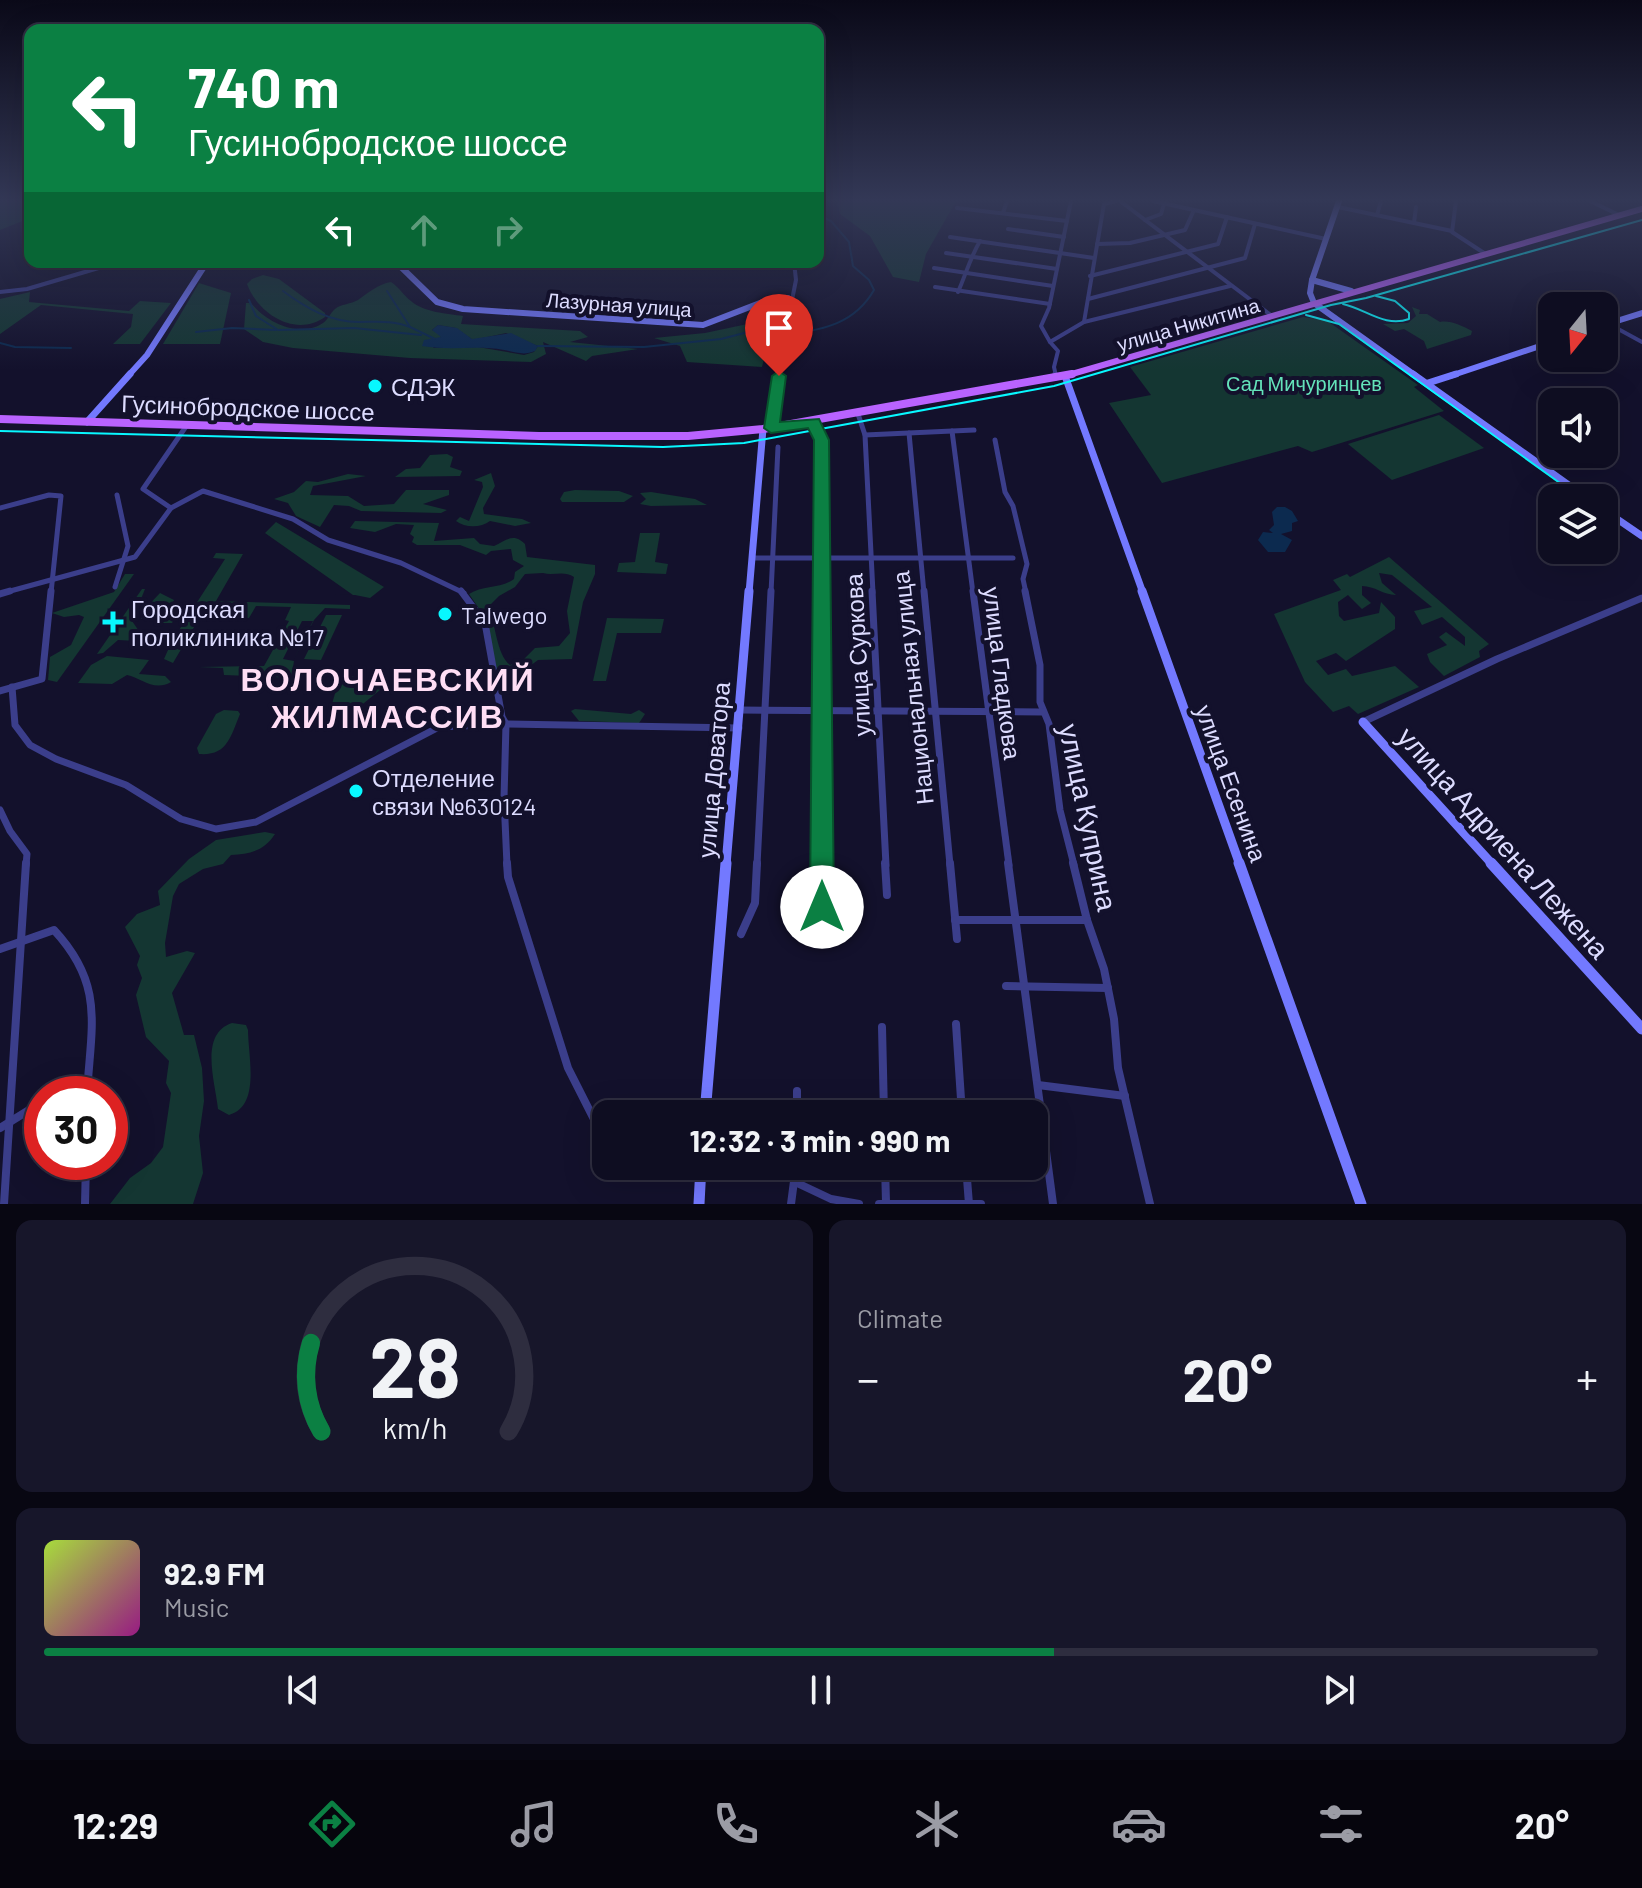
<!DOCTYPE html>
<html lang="en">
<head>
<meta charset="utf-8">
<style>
  :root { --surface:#0e0d21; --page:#17162a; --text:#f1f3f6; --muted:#9b9ca5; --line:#2e2d3f; --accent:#0b8043 }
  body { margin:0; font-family:Barlow,sans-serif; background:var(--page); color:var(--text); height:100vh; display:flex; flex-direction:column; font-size:30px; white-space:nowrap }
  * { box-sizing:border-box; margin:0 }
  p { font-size:26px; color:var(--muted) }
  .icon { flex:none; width:44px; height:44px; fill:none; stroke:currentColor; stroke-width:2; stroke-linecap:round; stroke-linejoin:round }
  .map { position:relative; height:1204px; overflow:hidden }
  .sheet { display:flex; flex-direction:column; gap:16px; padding:16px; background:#080712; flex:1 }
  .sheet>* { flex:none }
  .guide { position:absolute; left:24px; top:24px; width:800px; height:244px; border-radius:16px; box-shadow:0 8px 32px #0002,0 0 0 2px var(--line); background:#0b8043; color:#fff; overflow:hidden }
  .needle { width:52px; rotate:198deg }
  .controls { position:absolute; left:1538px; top:292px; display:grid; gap:16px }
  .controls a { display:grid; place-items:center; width:80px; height:80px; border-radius:16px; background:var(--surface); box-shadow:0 8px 32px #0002,0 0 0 2px var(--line); font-size:40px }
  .speed { position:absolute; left:24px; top:1076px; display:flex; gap:16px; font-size:40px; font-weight:700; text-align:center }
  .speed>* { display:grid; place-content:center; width:104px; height:104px; border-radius:50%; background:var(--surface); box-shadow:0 8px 32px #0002,0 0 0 2px var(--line); line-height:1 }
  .speed .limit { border:12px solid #d22; background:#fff; color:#111 }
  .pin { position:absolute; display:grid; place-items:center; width:68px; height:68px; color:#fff; margin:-82px -34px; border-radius:50% 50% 50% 0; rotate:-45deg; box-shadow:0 0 8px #0007 }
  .pin .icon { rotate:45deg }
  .me { position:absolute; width:88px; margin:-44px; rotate:0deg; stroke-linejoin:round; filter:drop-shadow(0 0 6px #0008) }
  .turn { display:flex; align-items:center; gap:28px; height:168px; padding:0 32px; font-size:36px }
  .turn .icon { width:104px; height:104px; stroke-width:2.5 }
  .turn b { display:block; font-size:56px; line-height:68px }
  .lanes { display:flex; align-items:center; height:76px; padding:0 32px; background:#0003; justify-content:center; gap:40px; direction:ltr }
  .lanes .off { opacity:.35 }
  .big { font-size:60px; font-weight:700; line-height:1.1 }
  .sheet .tile { flex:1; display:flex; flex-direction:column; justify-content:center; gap:12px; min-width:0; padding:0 28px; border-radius:16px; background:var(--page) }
  .sheet .dial { align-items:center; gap:0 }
  .dial svg { height:208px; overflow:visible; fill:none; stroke:var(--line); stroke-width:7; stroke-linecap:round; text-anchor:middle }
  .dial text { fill:var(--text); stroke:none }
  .song { display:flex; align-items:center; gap:24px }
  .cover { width:96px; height:96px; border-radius:12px; background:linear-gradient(135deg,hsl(80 70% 55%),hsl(310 70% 35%)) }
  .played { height:8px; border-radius:4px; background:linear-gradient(90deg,var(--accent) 65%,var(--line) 65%) }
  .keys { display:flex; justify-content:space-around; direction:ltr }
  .heat { display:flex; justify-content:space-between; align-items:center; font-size:44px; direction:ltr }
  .sheet .tiles { flex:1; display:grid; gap:16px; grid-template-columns:1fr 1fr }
  .tile:last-child { grid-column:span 2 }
  .trip { position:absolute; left:592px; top:1100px; width:456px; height:80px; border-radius:16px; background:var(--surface); box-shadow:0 8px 32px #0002,0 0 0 2px var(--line); font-weight:700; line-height:80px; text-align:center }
  .dock { display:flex; height:128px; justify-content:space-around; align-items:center; background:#06050d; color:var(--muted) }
  .dock .icon { width:56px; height:56px }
  .dock .active { color:var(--accent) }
  .dock b { font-size:36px; color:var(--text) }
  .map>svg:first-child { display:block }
</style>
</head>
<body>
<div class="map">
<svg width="1642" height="1204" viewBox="0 0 1642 1204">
  <rect width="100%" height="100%" fill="#13112c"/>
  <g fill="#143632" fill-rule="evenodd">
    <polygon points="0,201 30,201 30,218 0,230"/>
    <polygon points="837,201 956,201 926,254 919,282 893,277 870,236 840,214"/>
    <path d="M263 275 279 279 325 313V317C295 338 258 314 247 284L252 279Z"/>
    <path d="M391 282C400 288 403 295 411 301 423 312 448 314 463 316L461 324 580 331 588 337 570 342 638 349 592 356 586 361 543 342 546 354 531 362 410 358 293 348 263 342 244 329 246 303H251C266 322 299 339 323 323 328 320 330 313 335 309 341 304 351 304 358 300 368 293 378 284 391 282ZM438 325 456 328 473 340 506 333 538 346 534 352 524 355 478 347 433 348 442 335 432 330Z"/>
    <polygon points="199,283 231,293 220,344 163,344"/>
    <polygon points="30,292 29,302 129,311 140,301 171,303 140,344 113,344 131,327 133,314 41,305 0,334 0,299"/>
    <path d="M1412 307 1420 310 1419 314H1427L1440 322C1450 320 1462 326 1472 331L1471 335 1427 349 1424 341 1404 329 1395 331 1383 324 1408 323 1416 316Z"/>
    <polygon points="1303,317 1326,320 1418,385 1414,387 1444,411 1312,452 1298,446 1162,483 1109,403 1151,395 1130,367"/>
    <polygon points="771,319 773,322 762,367 687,362 680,346 654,338 705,333"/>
    <polygon points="1439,415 1484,448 1392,480 1348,444"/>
    <polygon points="447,454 453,457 450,467 462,471 460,476 395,477 406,469 420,468 430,455"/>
    <path d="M491 473 495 486 483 508 484 514 522 519 531 523 515 526 490 521C481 528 465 528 456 521L460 517 469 521 483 487 482 482 474 480Z"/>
    <polygon points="348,474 366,476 313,486 310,495 348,496 364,506 394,504 406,490 449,490 449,495 423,504 447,510 441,513 361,511 349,506 334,505 320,527 296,516 288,503 274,499 294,492 306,481 318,482"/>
    <polygon points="575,490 619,491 633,496 624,502 562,502 560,499 564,492"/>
    <polygon points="651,492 695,499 707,505 651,506 640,504 646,499 640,493"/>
    <path d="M355 521 439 523 434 541 474 538 480 544 494 546C505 541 513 532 525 544L527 557 595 565V574L583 602 572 659 538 660C525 670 515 677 496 672L482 613 469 594C483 585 500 589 514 579L515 572 524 566 513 560 511 549 491 551 486 555 460 545H417L412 542 414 537 410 534 414 525 396 524 375 532 350 528ZM543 573C554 576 564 570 574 577L567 611 570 633 559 646 535 648 521 662 510 665C496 654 496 623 488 607L499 596 515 587 525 574Z"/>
    <polygon points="276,522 384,587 370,598 355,595 227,593 353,595 265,533"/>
    <polygon points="640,533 660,533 655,562 668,564 666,574 617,572 619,563 635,562"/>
    <polygon points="216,553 243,554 216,601 350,605 350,609 325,608 314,620 294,659 313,621 302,621 283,659 294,661 292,674 319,676 320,679 224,675 223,668 199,667 264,666 289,621 285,620 291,607 256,606 249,618 200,617 173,663 164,659 172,641 225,559 213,558"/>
    <path d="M1389 557 1489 644 1479 651 1480 657 1444 676 1430 662 1427 654 1447 645 1439 637 1446 632 1465 646V637L1442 617 1422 625 1414 611 1432 607 1392 575 1379 573 1382 583 1396 595C1383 595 1375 586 1362 586V595L1371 603 1362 609 1348 595 1338 602 1339 616 1344 621 1379 613 1381 602 1395 617V629L1346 661 1336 653 1316 661 1328 675 1346 669 1352 676 1395 666 1419 687 1358 714 1349 706 1333 712 1305 682 1274 614 1341 590 1333 580 1347 574 1350 577Z"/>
    <polygon points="125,574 134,574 57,682 48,680 50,657 71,645 84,617 79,615 64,617 52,613 114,592"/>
    <polygon points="142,589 145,589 132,621 143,637 137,641 118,640 103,653 97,654"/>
    <polygon points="160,593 174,600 172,604 180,610 172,623 161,623 156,616 141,619 142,612"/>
    <polygon points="326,615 342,615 321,660 304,659"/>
    <polygon points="607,618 664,619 661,633 617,633 606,681 593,681"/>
    <path d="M107 656 149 660 139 674 165 676 171 682C154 692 141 678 127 675L112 684 78 683 91 665Z"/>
    <polygon points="346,673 380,690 353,712 332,704 338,683"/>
    <polygon points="575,709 631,714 639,710 645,714 639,723 579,721 571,711"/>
    <path d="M224 710 238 711 240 714C230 738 227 756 199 754L197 748 216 714Z"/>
    <path d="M265 832 275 834C264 851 250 854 231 855L223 864 203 869 179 884 173 896 165 943 166 957 187 951 195 953 172 993 184 1035H194L202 1068 204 1101 199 1136 203 1173 193 1204H110L130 1178 151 1163 163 1147 171 1093 166 1083 169 1061 146 1037 136 995 142 978 137 965 140 956 125 927 137 914 160 905 158 891 189 859 216 840Z"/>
    <path d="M232 1023 246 1025 248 1030C248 1056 261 1106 229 1115L218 1109C215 1081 199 1034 232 1023Z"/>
  </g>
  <g fill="#0c2a4f">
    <path d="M438 325 457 328 472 339 511 333 538 346 535 351C524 356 515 352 504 350 477 345 450 351 422 346L424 340 441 337 432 330Z"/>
    <polygon points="1285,507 1292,511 1298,521 1292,523 1292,531 1281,534 1292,540 1285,552 1268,552 1258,540 1263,532 1273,533 1269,530 1274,525 1272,512 1277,507"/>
  </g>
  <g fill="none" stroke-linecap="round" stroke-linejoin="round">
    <g stroke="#0c2a4f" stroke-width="2">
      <path d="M283 291C306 308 330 322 359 322 377 322 393 320 410 327"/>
      <polyline points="387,291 410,327 435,339"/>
      <polyline points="249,300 256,316 278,330 354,328 421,335"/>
      <polyline points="196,332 232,328 276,330"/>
      <path d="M789 334C824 330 855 323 874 290L869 280 853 266 849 242 831 221 818 215"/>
      <polyline points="0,343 15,347 71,348"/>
      <polyline points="538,346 644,347 721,339 752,331 771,336 783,335"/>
    </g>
    <g stroke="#3b3e8b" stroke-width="4">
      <polyline points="1120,201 1272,316"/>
      <polyline points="1153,201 1326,239"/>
      <polyline points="1456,201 1452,232 1484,253"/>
      <polyline points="1590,201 1619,215"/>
      <polyline points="1338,207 1452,231"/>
      <polyline points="957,208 1067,221"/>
      <polyline points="1003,213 1007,201"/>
      <polyline points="1377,215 1381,201"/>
      <polyline points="1145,220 1161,214 1164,204"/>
      <polyline points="1414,223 1416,207"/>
      <polyline points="1008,229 1064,237"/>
      <polyline points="950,237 1094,258"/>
      <polyline points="1097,244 1130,243 1185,230 1194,210"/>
      <polyline points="946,253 1057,269"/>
      <polyline points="934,268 1053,286"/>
      <polyline points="1090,276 1218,244 1227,217"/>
      <polyline points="935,287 1050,304"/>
      <polyline points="0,292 27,289 119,262"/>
      <path d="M958 292C966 274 970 258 980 241"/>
      <polyline points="1088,299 1245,258 1255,224"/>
      <polyline points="792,300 796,280 794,262"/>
      <polyline points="1084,322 1230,286"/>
      <polyline points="1609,324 1642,342"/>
      <polyline points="1050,342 1041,326 1049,308 1071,201"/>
      <polyline points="1056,376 1054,367 1058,351 1050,342 1084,322 1104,204 1116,201"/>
    </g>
    <g stroke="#3b3e8b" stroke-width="5">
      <polyline points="1055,374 1056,378"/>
      <polyline points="858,414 865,435 873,593"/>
      <polyline points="813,422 822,440 822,593"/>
      <polyline points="187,425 143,489 171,508 203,491 293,519 328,540 401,563 464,593"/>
      <polyline points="952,431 973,593"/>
      <polyline points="909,433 924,593"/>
      <polyline points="865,435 974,430"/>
      <polyline points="995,440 1005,492 1013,506 1027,564 1023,579 1026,593"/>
      <polyline points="0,508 49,495 61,496 51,593"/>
      <polyline points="753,558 1013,558"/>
      <polyline points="115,587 128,546 117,495"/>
      <polyline points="3,593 135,557 171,508"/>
      <polyline points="771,593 778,447"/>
    </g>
    <g stroke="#3b3e8b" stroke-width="7">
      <polyline points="461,591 485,623 502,717 506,724 504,798 507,865"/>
      <polyline points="822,591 822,865"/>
      <polyline points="872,591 886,865"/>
      <polyline points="924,591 950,865"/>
      <polyline points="973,591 1009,865"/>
      <polyline points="1025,591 1040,665 1040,702 1049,724 1060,810 1074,865"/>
      <polyline points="0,594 10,591"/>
      <polyline points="12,687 15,725 30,745 56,759 126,785 181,819 216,829 256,822 439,727 506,724 739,728"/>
      <polyline points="0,691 42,679 51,591"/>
      <polyline points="740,710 1042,712"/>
      <polyline points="1363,722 1497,659 1642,598"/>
      <polyline points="0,810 10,831 27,854 26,865"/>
      <polyline points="757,865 771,591"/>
    </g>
    <g stroke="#3b3e8b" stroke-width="8">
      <polyline points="507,863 508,877 568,1068 606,1143"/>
      <polyline points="822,863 822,907"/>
      <polyline points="885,863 887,895"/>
      <polyline points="950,863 957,939"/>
      <polyline points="1008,863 1053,1204"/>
      <polyline points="1073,863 1087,920 1104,969 1114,1019 1118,1068 1150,1204"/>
      <polyline points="955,920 1087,920"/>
      <polyline points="741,934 755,903 757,863"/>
      <path d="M0 949 54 930C105 985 91 1025 87 1094"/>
      <polyline points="1006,986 1108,988"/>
      <polyline points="956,1024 962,1114"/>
      <polyline points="882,1027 884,1114"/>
      <polyline points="1038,1085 1125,1096"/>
      <polyline points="797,1091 797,1114"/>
      <polyline points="59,1094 88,1080"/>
      <polyline points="0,1128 42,1102"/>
      <polyline points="885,1166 886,1202"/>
      <polyline points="966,1166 969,1204"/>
      <polyline points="795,1182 831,1199 859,1204"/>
      <polyline points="4,1204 26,863"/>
      <polyline points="85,1204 86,1162"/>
      <polyline points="791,1204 796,1166"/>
      <polyline points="879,1204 981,1204"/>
    </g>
    <g stroke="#7379ff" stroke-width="6">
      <polyline points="1339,201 1312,280 1310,293 1314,303 1416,376"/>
      <polyline points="372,262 401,267 437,302 463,309 703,325 768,300 788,298 793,304 778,376"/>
      <polyline points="1312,280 1351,291"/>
      <polyline points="1604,325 1642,313"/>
      <polyline points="128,376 147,355 207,262"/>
      <polyline points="1450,376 1552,342"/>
    </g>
    <g stroke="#7379ff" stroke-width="7">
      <polyline points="1413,374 1587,498"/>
      <polyline points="1065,376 1143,593"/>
      <polyline points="1428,383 1456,374"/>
      <polyline points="87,422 130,374"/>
      <polyline points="771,428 779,374"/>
      <polyline points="1604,510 1642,536"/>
      <polyline points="749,593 763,429"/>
    </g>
    <g stroke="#7379ff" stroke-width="9">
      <polyline points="1142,591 1240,865"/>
      <polyline points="1363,722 1493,865"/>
      <polyline points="726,865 749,591"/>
    </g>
    <g stroke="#7379ff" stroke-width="11">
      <polyline points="1239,863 1361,1204"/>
      <polyline points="1491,863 1642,1029"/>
      <polyline points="705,1114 726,863"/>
      <polyline points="699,1204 701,1166"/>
    </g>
    <polyline stroke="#b963ff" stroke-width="6" points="1065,376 1642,209"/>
    <polyline stroke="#b963ff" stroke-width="8" points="0,419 539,436 688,436 763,429 1072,374"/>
    <g stroke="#08f8ff" stroke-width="2">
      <path d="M1343 304C1366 309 1385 328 1409 319V313L1395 301 1376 296"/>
      <polyline points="1306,315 1339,324 1564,486 1569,498"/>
      <polyline points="0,431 663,447 744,443 1054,386 1331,305 1366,298 1642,220"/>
    </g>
  </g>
  <linearGradient id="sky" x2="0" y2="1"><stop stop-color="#0a0918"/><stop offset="0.54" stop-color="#333856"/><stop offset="1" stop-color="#333856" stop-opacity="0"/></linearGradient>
  <rect width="1642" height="370" fill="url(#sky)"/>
  <polygon fill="#0b8043" stroke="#07532c" stroke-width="2" points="779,371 786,376 780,422 819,419 829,440 834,907 830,915 822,919 814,915 810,907 814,440 808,428 771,433 764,428 772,376"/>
  <g fill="#08f8ff" stroke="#13112c" stroke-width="3">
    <circle cx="375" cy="386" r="8"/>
    <circle cx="445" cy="614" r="8"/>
    <path d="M109 610h8v8h8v8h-8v8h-8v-8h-8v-8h8z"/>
    <circle cx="356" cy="791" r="8"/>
  </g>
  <g text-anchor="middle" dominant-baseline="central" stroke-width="8" stroke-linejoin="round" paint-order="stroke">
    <g font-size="20" fill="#dddcff" stroke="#13112c">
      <text transform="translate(619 304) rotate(4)">Лазурная улица</text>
      <text transform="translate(1188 324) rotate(-16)">улица Никитина</text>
    </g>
    <g font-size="20" fill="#64e3ba" stroke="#13112c">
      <text x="1304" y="383">Сад Мичуринцев</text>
    </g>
    <g font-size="24" fill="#dddcff" stroke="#13112c" text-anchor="start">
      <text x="391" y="386">СДЭК</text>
      <text x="131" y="608">Городская<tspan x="131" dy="28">поликлиника №17</tspan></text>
      <text x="461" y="614">Talwego</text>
      <text x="372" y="777">Отделение<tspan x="372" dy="28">связи №630124</tspan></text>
    </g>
    <g font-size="24" fill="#dddcff" stroke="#13112c">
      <text transform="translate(248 407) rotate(2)">Гусинобродское шоссе</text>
      <text transform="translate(857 655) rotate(-93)">улица Суркова</text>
      <text transform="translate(1003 673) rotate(83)">улица Гладкова</text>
      <text transform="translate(912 688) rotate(-96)">Национальная улица</text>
      <text transform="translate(713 770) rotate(-85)">улица Доватора</text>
      <text transform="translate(1232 783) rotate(70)">улица Есенина</text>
    </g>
    <g font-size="28" fill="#dddcff" stroke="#13112c">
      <text transform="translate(1089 817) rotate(78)">улица Куприна</text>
      <text transform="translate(1504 842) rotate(48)">улица Адриена Лежена</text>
    </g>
    <g font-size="32" font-weight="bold" letter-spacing="2" fill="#ffdef5" stroke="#13112c">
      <text x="388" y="678">ВОЛОЧАЕВСКИЙ<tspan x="388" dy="37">ЖИЛМАССИВ</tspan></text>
    </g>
  </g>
</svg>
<div class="controls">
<a><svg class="needle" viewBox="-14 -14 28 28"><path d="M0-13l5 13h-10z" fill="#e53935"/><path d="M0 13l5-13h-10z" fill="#9b9ca5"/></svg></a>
<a><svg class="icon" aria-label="sound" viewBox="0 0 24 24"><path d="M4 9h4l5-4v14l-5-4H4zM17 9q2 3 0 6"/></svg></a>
<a><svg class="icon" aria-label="layers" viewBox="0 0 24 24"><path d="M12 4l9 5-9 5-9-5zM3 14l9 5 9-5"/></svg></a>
</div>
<div class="speed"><div class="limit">30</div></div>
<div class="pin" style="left:779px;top:376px;background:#d93025"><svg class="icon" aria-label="arrive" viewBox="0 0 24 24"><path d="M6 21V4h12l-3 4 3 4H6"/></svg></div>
<svg class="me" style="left:822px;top:907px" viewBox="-20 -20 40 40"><circle r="19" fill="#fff"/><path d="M0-13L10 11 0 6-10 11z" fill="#0b8043"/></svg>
<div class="trip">12:32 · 3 min · 990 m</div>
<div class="guide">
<div class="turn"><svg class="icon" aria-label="left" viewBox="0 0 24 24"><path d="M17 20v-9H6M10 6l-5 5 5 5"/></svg><div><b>740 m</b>Гусинобродское шоссе</div></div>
<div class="lanes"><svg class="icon" aria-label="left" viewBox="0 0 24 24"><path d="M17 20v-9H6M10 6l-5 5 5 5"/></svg><svg class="icon off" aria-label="ahead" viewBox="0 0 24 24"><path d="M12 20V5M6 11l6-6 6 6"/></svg><svg class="icon off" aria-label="right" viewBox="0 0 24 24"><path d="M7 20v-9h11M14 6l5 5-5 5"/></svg></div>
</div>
</div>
<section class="sheet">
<div class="tiles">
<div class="tile dial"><svg viewBox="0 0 100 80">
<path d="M14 69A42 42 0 1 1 86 69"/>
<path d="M14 69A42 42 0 0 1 10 35" stroke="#0b8043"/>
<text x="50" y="56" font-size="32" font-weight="700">28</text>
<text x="50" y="72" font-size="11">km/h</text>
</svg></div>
<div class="tile"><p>Climate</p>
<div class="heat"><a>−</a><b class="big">20°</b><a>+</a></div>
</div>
<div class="tile">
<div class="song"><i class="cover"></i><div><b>92.9 FM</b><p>Music</p></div></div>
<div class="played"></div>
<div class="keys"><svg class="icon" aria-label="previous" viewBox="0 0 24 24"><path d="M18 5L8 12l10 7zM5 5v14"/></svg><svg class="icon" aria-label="pause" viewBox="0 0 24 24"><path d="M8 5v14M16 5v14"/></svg><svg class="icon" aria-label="next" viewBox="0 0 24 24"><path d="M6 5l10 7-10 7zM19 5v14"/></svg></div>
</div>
</div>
</section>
<nav class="dock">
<b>12:29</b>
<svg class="icon active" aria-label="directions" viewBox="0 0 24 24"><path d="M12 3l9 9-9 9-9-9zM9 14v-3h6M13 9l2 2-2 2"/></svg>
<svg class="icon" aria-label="music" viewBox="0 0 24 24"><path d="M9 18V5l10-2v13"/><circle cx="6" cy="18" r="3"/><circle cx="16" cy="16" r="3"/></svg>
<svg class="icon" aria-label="phone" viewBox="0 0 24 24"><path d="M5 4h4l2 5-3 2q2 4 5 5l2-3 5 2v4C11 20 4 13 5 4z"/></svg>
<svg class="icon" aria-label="climate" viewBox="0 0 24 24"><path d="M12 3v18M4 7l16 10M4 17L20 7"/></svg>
<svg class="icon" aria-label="car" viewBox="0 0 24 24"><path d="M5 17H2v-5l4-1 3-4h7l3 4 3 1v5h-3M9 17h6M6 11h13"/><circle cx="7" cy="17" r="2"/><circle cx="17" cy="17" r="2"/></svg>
<svg class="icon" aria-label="filters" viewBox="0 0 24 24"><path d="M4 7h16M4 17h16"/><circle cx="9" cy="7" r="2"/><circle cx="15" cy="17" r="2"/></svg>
<b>20°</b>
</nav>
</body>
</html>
